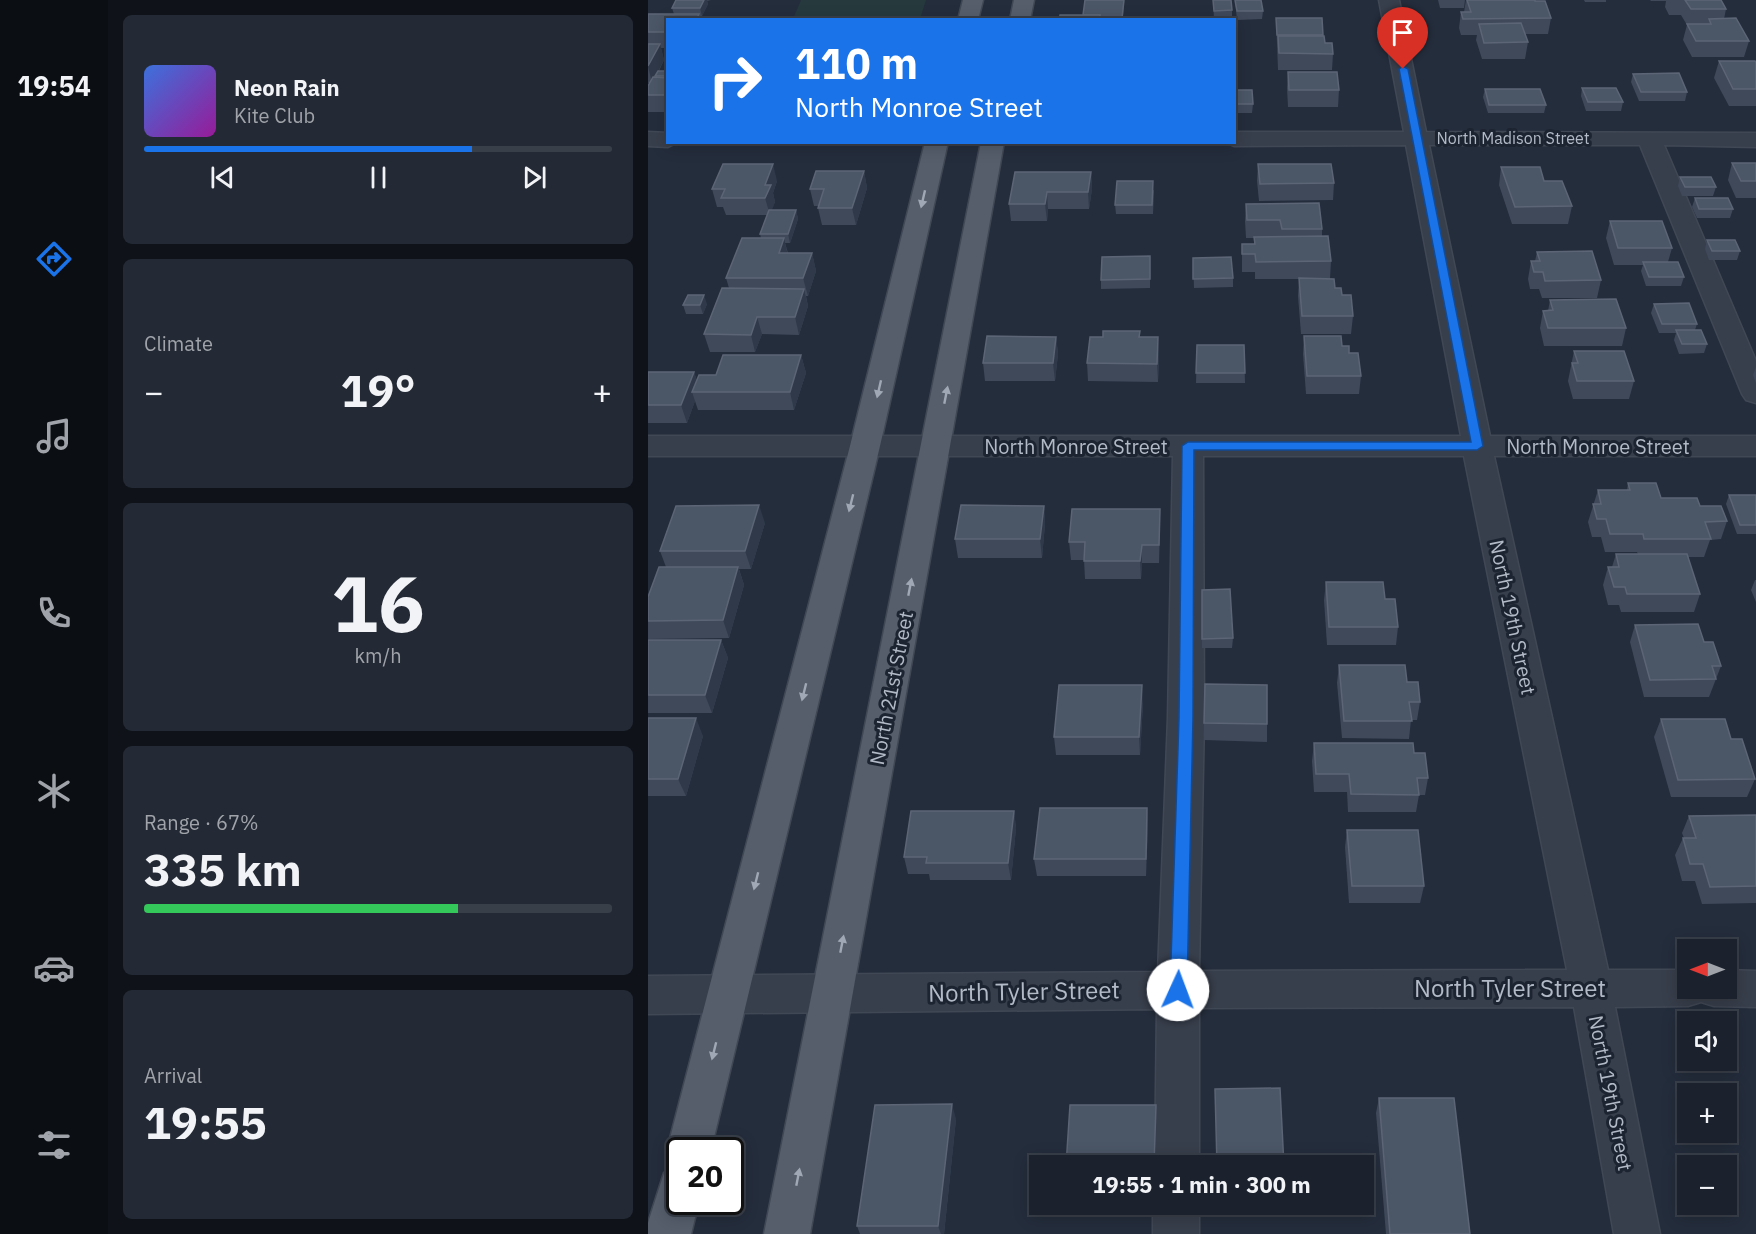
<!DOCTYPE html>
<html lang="en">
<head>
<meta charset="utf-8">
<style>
  :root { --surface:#1b222d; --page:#242a35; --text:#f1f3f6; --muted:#a0a4aa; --line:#393f49; --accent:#1a73e8 }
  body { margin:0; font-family:"IBM Plex Sans",sans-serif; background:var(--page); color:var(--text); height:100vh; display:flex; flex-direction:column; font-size:22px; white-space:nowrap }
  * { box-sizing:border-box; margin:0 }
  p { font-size:20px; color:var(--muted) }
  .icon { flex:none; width:33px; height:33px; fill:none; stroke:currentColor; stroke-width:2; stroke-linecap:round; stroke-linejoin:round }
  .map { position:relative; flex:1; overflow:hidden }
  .panel { display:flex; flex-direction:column; gap:15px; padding:15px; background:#0f1319; width:540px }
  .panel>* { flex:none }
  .guide { position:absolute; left:18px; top:18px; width:570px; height:126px; border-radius:0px; box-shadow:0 3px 15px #0003,0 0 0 2px var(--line); background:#1a73e8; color:#fff; overflow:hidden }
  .needle { width:39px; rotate:270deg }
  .controls { position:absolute; left:1029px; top:939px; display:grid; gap:12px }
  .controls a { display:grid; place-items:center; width:60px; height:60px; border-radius:0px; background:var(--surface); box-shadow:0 3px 15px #0003,0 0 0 2px var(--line); font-size:30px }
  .speed { position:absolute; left:18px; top:1137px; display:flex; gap:12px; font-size:30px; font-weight:700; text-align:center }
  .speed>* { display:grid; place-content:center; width:78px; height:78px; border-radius:50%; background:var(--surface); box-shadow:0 3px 15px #0003,0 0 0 2px var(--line); line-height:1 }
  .speed .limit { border:3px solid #111; border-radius:9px; background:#fff; color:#111 }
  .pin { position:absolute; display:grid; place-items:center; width:51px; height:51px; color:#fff; margin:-62px -26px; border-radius:50% 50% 50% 0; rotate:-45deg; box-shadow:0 0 6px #0007 }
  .pin .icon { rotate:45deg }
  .me { position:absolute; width:66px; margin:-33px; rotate:2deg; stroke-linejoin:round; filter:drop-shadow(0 0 4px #0008) }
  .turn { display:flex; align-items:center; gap:21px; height:126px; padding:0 30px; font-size:27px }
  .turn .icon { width:78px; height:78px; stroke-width:2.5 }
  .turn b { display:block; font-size:42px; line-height:51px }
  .big { font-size:45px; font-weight:800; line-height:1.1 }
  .panel .card { flex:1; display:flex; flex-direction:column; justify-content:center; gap:9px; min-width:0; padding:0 21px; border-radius:9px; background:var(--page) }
  .panel .dial { align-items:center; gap:0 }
  .dial b { font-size:78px; line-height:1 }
  .song { display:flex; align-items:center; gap:18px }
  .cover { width:72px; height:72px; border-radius:9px; background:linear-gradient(135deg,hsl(220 70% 55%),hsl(300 70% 35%)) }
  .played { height:6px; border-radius:3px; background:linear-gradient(90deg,var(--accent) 70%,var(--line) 70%) }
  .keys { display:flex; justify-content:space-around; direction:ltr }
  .heat { display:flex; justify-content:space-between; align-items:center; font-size:33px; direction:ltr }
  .charge { height:9px; border-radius:4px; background:linear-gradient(90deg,#34c759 67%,var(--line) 0) }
  .trip { position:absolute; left:381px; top:1155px; width:345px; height:60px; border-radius:0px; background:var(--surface); box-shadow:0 3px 15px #0003,0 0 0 2px var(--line); font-weight:800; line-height:60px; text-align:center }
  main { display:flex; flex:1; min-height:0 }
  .tab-bar { display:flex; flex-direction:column; width:108px; justify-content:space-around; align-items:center; background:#0b0e12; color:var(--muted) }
  .tab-bar .icon { width:42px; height:42px }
  .tab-bar .current { color:var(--accent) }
  .tab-bar b { font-size:27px; color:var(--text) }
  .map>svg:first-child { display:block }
</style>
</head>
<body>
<main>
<nav class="tab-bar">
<b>19:54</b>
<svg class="icon current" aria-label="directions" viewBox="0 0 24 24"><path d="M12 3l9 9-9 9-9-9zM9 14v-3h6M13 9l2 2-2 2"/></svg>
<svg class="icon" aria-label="music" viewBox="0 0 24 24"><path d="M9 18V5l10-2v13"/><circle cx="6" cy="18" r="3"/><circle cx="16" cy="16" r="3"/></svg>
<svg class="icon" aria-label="phone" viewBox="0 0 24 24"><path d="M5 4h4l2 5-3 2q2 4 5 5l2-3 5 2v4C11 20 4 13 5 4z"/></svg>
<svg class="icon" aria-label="climate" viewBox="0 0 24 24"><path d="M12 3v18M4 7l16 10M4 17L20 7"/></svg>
<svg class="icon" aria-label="car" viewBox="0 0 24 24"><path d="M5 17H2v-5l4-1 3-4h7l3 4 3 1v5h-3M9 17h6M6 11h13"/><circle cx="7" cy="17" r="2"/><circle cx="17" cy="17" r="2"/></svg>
<svg class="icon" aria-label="filters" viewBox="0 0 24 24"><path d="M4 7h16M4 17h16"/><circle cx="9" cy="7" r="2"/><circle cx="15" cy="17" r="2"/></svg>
</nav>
<section class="panel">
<div class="card">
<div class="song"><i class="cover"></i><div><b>Neon Rain</b><p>Kite Club</p></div></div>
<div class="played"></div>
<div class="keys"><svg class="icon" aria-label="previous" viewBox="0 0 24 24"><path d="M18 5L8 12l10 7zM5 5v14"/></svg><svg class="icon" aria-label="pause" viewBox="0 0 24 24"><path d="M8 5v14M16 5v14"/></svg><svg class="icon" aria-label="next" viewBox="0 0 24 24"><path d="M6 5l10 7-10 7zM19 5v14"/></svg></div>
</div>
<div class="card"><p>Climate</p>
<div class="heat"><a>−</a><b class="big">19°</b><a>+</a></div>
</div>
<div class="card dial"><b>16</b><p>km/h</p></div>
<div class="card"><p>Range · 67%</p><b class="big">335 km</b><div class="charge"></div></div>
<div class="card"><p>Arrival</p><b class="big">19:55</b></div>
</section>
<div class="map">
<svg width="1108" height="1234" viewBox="0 0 1108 1234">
  <rect width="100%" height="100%" fill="#242d3c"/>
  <polygon fill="#26393d" points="153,0 278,0 272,19 145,19"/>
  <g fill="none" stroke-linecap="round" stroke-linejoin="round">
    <defs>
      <g id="minor">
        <path d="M731 0H751L778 132 1108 133V147L1016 145 1108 361V403L1098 400 1094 394 992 145H781L842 436H1108V456H846L960 970H1040V988H1078V970L1108 971V1007L1066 1006 1053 1002 1040 1006 967 1007 1012 1234H966L926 1007 551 1008V1166H507L509 1009 0 1014V976L510 972 520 718 525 456H0V436H813L758 145 586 146 577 142H586V132H756ZM555 456H816L919 970 551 971 556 718Z"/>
        <polygon points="0,132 20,133 20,142 30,142 20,147 0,146"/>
        <rect x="505" y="1204" width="46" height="30"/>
      </g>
      <g id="major">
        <polygon points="315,0 335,0 330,20 310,20"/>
        <polygon points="366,0 386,0 382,20 362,20"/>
        <polygon points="277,142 300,142 232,446 63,1150 32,1150 32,1202 51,1202 43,1234 0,1234 0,1223 16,1173 30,1167 25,1165 19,1150 202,446"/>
        <polygon points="333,142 356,142 162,1234 116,1234"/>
      </g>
    </defs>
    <use href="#minor" stroke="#414855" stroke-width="3"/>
    <use href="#major" stroke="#414855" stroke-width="3"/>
    <use href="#minor" fill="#383f4c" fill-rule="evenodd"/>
    <use href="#major" fill="#565e6c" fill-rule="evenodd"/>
  </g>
  <g fill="#3f495a">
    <polygon points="17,0 63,0 59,1 60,4 54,16 20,20 20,48 13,48 16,60 11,71 20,71 20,112 0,112 0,85 1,83 0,83 0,14 26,14 24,8 28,0"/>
    <polygon points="476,0 475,20 411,20 435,15"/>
    <polygon points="565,0 584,10 584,19 566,19"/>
    <polygon points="587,0 615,11 614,19 589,20"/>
    <polygon points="790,0 817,0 816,8 792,8"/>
    <polygon points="818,0 887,0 903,18 900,34 877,34 880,42 877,59 834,59 828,40 829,35 813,35 811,28 813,12 816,12"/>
    <polygon points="936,0 958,0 958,2 937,2"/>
    <polygon points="1002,0 1073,0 1078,9 1076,19 1101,41 1096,57 1044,57 1035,40 1039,25 1033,15 1021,15 1017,7 1018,1 1003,1"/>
    <polygon points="628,18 674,18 675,36 677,43 685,54 684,70 630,70"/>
    <polygon points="1071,61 1108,63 1108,106 1081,106 1066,78"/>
    <polygon points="640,72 691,90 690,107 640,107 639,88"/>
    <polygon points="985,74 1039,92 1037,101 991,101 983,82"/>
    <polygon points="934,88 975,102 973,111 938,111 933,96"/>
    <polygon points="837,89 898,105 896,113 840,113 835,97"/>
    <polygon points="586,90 605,104 604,113 586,113"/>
    <polygon points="1084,163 1108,163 1108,198 1088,198 1080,180"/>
    <polygon points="610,164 686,183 685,200 611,201 609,181"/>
    <polygon points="853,167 896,181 924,206 920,224 864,224 851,185"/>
    <polygon points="216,171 219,188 208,225 174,225 170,208 170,206 166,206 162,189"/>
    <polygon points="443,172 444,189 441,209 400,209 399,221 363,221 361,204"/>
    <polygon points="1032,177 1068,187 1065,196 1034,196 1030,186"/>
    <polygon points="129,181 125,193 127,202 123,210 148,210 150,219 142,243 137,243 140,253 164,253 168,271 160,296 158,296 160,306 151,335 114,334 107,352 62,352 56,334 81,288 78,278 113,238 112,234 119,215 78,215 75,207 69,207 64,189"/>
    <polygon points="506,190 505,214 468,214 467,205"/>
    <polygon points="1047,198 1085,209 1082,218 1049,218 1044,207"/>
    <polygon points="598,204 674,229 674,236 683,261 682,279 687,288 694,295 705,316 703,334 653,334 650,296 651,279 607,279 607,272 594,272 594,244 606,244 606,238 598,238 597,221"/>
    <polygon points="962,221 1024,248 1020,262 1036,277 1033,286 998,286 993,271 995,265 966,265 958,238"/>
    <polygon points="1059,240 1092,251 1089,260 1061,260 1057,249"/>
    <polygon points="889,252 953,280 949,298 894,298 891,289 882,289 880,279 883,261 887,261"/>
    <polygon points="502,256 502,288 453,289 453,280"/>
    <polygon points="545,258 585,278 585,287 546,288"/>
    <polygon points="902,300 978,328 974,346 896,346 892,328 895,311 900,311"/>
    <polygon points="59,304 55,314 38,314 35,305"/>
    <polygon points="1006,304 1049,324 1047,330 1059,344 1056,353 1031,354 1026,340 1028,333 1011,333 1003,313"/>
    <polygon points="492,331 492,337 511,355 510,382 440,381 439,363 455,337"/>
    <polygon points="656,336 694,346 701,353 713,376 711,394 658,394 655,354"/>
    <polygon points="408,337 410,354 407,381 337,381 335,363"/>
    <polygon points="549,345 596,345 597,383 548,383"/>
    <polygon points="926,351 986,381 981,399 925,399 920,381"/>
    <polygon points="153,355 158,373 146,410 50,410 47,401 39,423 0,423 0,372 46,372 49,381 68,375"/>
    <polygon points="1108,367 1108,383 1105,375"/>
    <polygon points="980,483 1013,498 1052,506 1079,521 1073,539 1062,540 1056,557 1040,557 1052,594 1046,612 973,612 971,605 960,605 955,585 960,567 964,567 968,554 990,554 989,552 957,552 953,537 944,537 940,522 950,490 979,490"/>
    <polygon points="1081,495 1108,495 1108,534 1089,534 1078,504"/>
    <polygon points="396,506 397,524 394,558 310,558 307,539"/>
    <polygon points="117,523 103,569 91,569 96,585 81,638 0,639 0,597 18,567 12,551"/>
    <polygon points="512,527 511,563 494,563 493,579 437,579 436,560 423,560 421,542"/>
    <polygon points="1107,580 1108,580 1108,602 1103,590"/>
    <polygon points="678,582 737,599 750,627 748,645 679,645 676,600"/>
    <polygon points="554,590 585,638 584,648 554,648"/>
    <polygon points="987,625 1056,642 1073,666 1061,697 996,697 982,642"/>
    <polygon points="0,640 73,640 80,658 64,713 0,713"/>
    <polygon points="691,665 759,682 772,702 769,720 763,720 761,739 694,738 689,683"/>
    <polygon points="495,703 492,755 408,755 406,737"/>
    <polygon points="0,718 55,736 38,796 0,796"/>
    <polygon points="1013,719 1083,739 1107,779 1099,797 1023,797 1006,737"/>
    <polygon points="556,723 619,724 619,742 556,740"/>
    <polygon points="666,743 766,753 780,778 777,795 771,795 768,812 700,812 699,792 666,792 664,761"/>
    <polygon points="499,808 500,826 498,876 389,876 386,859"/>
    <polygon points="366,811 368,828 363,880 282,880 281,874 260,874 256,857"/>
    <polygon points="1108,815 1108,903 1054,904 1047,881 1034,881 1027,855 1035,838 1036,838 1034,833 1041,816"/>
    <polygon points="699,830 776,886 772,903 701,903 697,847"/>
    <polygon points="731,1098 822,1234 738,1234 728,1113"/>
    <polygon points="308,1119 296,1234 212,1234 209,1226"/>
  </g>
  <g fill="#2f3949">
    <polygon points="56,0 59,0 60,4 54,16 52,8"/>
    <polygon points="12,44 16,60 4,83 0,66"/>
    <polygon points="125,164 129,181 125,193 127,202 122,215 117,198 117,185"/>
    <polygon points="216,171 219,188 208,225 204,208"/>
    <polygon points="443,172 444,189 441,209 440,192"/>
    <polygon points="399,192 400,209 399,221 397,204"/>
    <polygon points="148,210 150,219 142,243 140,234"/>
    <polygon points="136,238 140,256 131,253"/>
    <polygon points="164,253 168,271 160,296 155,278"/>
    <polygon points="156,289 160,306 151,335 147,317"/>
    <polygon points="56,295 59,304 55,314 52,305"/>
    <polygon points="109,317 114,334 107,352 103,335"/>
    <polygon points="408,337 410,354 407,381 405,363"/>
    <polygon points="510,337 511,355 510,382 509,364"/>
    <polygon points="153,355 158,373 146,410 142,392"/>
    <polygon points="46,372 52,390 44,392 47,401 39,423 33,405"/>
    <polygon points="111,505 117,523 103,569 97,551"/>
    <polygon points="396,506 397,524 394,558 392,539"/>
    <polygon points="494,545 494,563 493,579 492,561"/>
    <polygon points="90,567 96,585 81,638 75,620"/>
    <polygon points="73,640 80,658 64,713 57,695"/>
    <polygon points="494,685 495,703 492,755 491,737"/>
    <polygon points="48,718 55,736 38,796 30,779"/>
    <polygon points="499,808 500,826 498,876 498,859"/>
    <polygon points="366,811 368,828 363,880 360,863"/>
    <polygon points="304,1104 308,1119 296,1234 293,1234 290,1226"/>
    <polygon points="508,1105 508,1120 507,1166 506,1166"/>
  </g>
  <g fill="#4b5666" stroke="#5c6575" stroke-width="1.5">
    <polygon points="28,0 56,0 52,8 24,8"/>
    <polygon points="437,0 476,0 474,18 452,18 452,15 435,15"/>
    <polygon points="565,0 583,0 584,10 566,11"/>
    <polygon points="587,0 613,0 615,11 589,11"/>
    <polygon points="819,0 887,0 887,1 897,1 903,18 815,19 813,12 823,12"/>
    <polygon points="1037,0 1073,0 1078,9 1043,9"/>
    <polygon points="0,14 51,14 48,20 20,20 20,32 0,32"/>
    <polygon points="412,15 452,15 451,20 411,20"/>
    <polygon points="628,18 674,18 675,35 629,35"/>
    <polygon points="1088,18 1101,41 1048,41 1039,24 1063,24 1061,19"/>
    <polygon points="873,23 880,42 836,43 831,24"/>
    <polygon points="630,36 676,36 677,43 684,43 685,54 631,53"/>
    <polygon points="0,44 12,44 0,66"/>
    <polygon points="1071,61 1107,61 1108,63 1108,89 1085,89"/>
    <polygon points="10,71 20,71 20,76 7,76"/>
    <polygon points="640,72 689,72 691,90 641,90"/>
    <polygon points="1031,73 1039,92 993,92 985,74"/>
    <polygon points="5,77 20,78 20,95 0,95 0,86"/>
    <polygon points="934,88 968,88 975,102 940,102"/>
    <polygon points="837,89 892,89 898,105 841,105"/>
    <polygon points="586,90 604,90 605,104 586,104"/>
    <polygon points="1084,163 1108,163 1108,181 1093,181"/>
    <polygon points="75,164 125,164 117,185 123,185 117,198 73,198 77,189 64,189"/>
    <polygon points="610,164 683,164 686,183 612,184"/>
    <polygon points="853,167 892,167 896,181 914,181 924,206 867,207"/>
    <polygon points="168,171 216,171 204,208 170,208 176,189 162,189"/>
    <polygon points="367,172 443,172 440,192 399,192 397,204 361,204"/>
    <polygon points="1032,177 1063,177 1068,187 1037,187"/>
    <polygon points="469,181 505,181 504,205 467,205"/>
    <polygon points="1047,198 1080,198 1085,209 1051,209"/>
    <polygon points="671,203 674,229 634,229 632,220 599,220 598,204"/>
    <polygon points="121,210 148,210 140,234 112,234"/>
    <polygon points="962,221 1014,221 1024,248 970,248"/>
    <polygon points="680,236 683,261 608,262 607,254 594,254 594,244 607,244 606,237"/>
    <polygon points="94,238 136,238 131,253 164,253 155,278 78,278"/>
    <polygon points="1059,240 1087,240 1092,251 1064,251"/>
    <polygon points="944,251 953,280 897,281 895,272 886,272 883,261 892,261 889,252"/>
    <polygon points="502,256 502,279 453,280 454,257"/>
    <polygon points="583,257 585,278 545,279 545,258"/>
    <polygon points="995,262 1030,262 1036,277 1001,277"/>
    <polygon points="651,278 686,279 687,288 693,288 694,295 703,295 705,316 654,316"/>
    <polygon points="74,288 156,289 147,317 109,317 103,335 56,334"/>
    <polygon points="40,295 56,295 52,305 35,305"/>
    <polygon points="968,299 978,328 900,328 895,311 905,310 902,300"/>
    <polygon points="1041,303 1049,324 1014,324 1006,304"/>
    <polygon points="1028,330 1053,330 1059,344 1034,344"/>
    <polygon points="455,331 492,331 491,337 510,337 509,364 439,363 442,337 455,337"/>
    <polygon points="339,336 408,337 405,363 335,363"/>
    <polygon points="656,336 693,336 694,346 701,346 701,353 710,353 713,376 659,376"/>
    <polygon points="549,345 596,345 597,373 548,373"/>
    <polygon points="926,351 976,351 986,381 929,381 924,363 930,363"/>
    <polygon points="75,355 153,355 142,392 44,392 51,375 68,375"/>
    <polygon points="0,372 46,372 33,405 0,405"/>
    <polygon points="980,483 1008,483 1013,498 1049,498 1052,506 1073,506 1079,521 1057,522 1063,539 996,539 995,534 962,534 958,519 949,519 945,504 953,504 950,490 982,490"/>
    <polygon points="1081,495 1108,495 1108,525 1092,525"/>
    <polygon points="111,505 97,551 12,551 28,506"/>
    <polygon points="313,505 396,506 392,539 307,539"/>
    <polygon points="424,509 512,509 511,545 494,545 492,561 436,561 437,542 421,542"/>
    <polygon points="968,554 1039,554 1052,594 979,594 977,587 966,587 960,567 971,567"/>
    <polygon points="11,567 90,567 75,620 0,621 0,597"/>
    <polygon points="678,582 735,582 737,599 747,599 750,627 681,627"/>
    <polygon points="582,589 585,638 554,639 554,590"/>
    <polygon points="1050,624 1056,642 1065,642 1073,666 1064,666 1068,679 1002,680 987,625"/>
    <polygon points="0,640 73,640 57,695 0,695"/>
    <polygon points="691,665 757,665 759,682 770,682 772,702 761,702 764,721 696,721"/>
    <polygon points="557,684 619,685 619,724 556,723"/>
    <polygon points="411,685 494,685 491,737 406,737"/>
    <polygon points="0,718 48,718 30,779 0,779"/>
    <polygon points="1013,719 1077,719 1083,739 1094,739 1107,779 1030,780"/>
    <polygon points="666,743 765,743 766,753 777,753 780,778 769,778 771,795 703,794 701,774 668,774"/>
    <polygon points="392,808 499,808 498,859 386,859"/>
    <polygon points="263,811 366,811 360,863 278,863 279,857 256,857"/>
    <polygon points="1108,815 1108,886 1062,887 1055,864 1042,864 1035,838 1048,838 1041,816"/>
    <polygon points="699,830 770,830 776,886 704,886"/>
    <polygon points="632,1088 636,1166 569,1166 567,1089"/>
    <polygon points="731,1098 806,1098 822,1234 742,1234"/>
    <polygon points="304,1104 290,1226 209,1226 227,1105"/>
    <polygon points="422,1105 508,1105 506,1166 418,1166"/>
  </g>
  <defs><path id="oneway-solid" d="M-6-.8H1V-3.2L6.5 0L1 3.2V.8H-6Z" transform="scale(1.5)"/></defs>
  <g fill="#a0a8b5">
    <use href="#oneway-solid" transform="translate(275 199) rotate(103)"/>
    <use href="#oneway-solid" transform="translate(231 389) rotate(103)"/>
    <use href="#oneway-solid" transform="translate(298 395) rotate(-79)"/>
    <use href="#oneway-solid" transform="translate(203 503) rotate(104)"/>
    <use href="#oneway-solid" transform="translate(262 587) rotate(-79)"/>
    <use href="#oneway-solid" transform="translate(156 692) rotate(104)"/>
    <use href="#oneway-solid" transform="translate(108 881) rotate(104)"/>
    <use href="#oneway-solid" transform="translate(194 944) rotate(-79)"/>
    <use href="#oneway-solid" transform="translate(66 1051) rotate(104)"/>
    <use href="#oneway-solid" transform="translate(150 1177) rotate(-79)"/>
  </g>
  <polygon fill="#1a73e8" stroke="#114b97" stroke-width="1.5" points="755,66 760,69 835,446 829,450 546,450 545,718 539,990 536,995 530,997 524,995 522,990 531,718 534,446 540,442 823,442 751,69"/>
  <g text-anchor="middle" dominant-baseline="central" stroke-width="6" stroke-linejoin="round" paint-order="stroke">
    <g font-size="16" fill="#b3bac7" stroke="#1d2431">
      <text x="865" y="138">North Madison Street</text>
    </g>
    <g font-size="20" fill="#b3bac7" stroke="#1d2431">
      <text x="428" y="446">North Monroe Street</text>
      <text x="950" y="446">North Monroe Street</text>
      <text transform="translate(865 617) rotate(78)">North 19th Street</text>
      <text transform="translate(243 688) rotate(-79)">North 21st Street</text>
      <text transform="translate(963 1093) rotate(79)">North 19th Street</text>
    </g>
    <g font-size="24" fill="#b3bac7" stroke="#1d2431">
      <text x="862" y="988">North Tyler Street</text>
      <text transform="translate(376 991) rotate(-1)">North Tyler Street</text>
    </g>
  </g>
</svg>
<div class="controls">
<a><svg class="needle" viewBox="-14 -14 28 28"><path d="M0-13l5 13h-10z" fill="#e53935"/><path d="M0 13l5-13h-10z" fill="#a0a4aa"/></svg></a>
<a><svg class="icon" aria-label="sound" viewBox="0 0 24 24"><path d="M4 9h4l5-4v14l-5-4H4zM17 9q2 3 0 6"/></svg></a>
<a>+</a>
<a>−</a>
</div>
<div class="speed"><div class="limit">20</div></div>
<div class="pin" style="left:755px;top:69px;background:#d93025"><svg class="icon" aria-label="arrive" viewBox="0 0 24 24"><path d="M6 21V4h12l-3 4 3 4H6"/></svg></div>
<svg class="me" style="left:530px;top:990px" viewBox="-20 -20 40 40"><circle r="19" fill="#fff"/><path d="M0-13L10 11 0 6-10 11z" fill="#1a73e8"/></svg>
<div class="trip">19:55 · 1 min · 300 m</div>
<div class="guide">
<div class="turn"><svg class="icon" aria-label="right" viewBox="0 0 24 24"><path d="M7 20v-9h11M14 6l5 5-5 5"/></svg><div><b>110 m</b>North Monroe Street</div></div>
</div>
</div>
</main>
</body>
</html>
